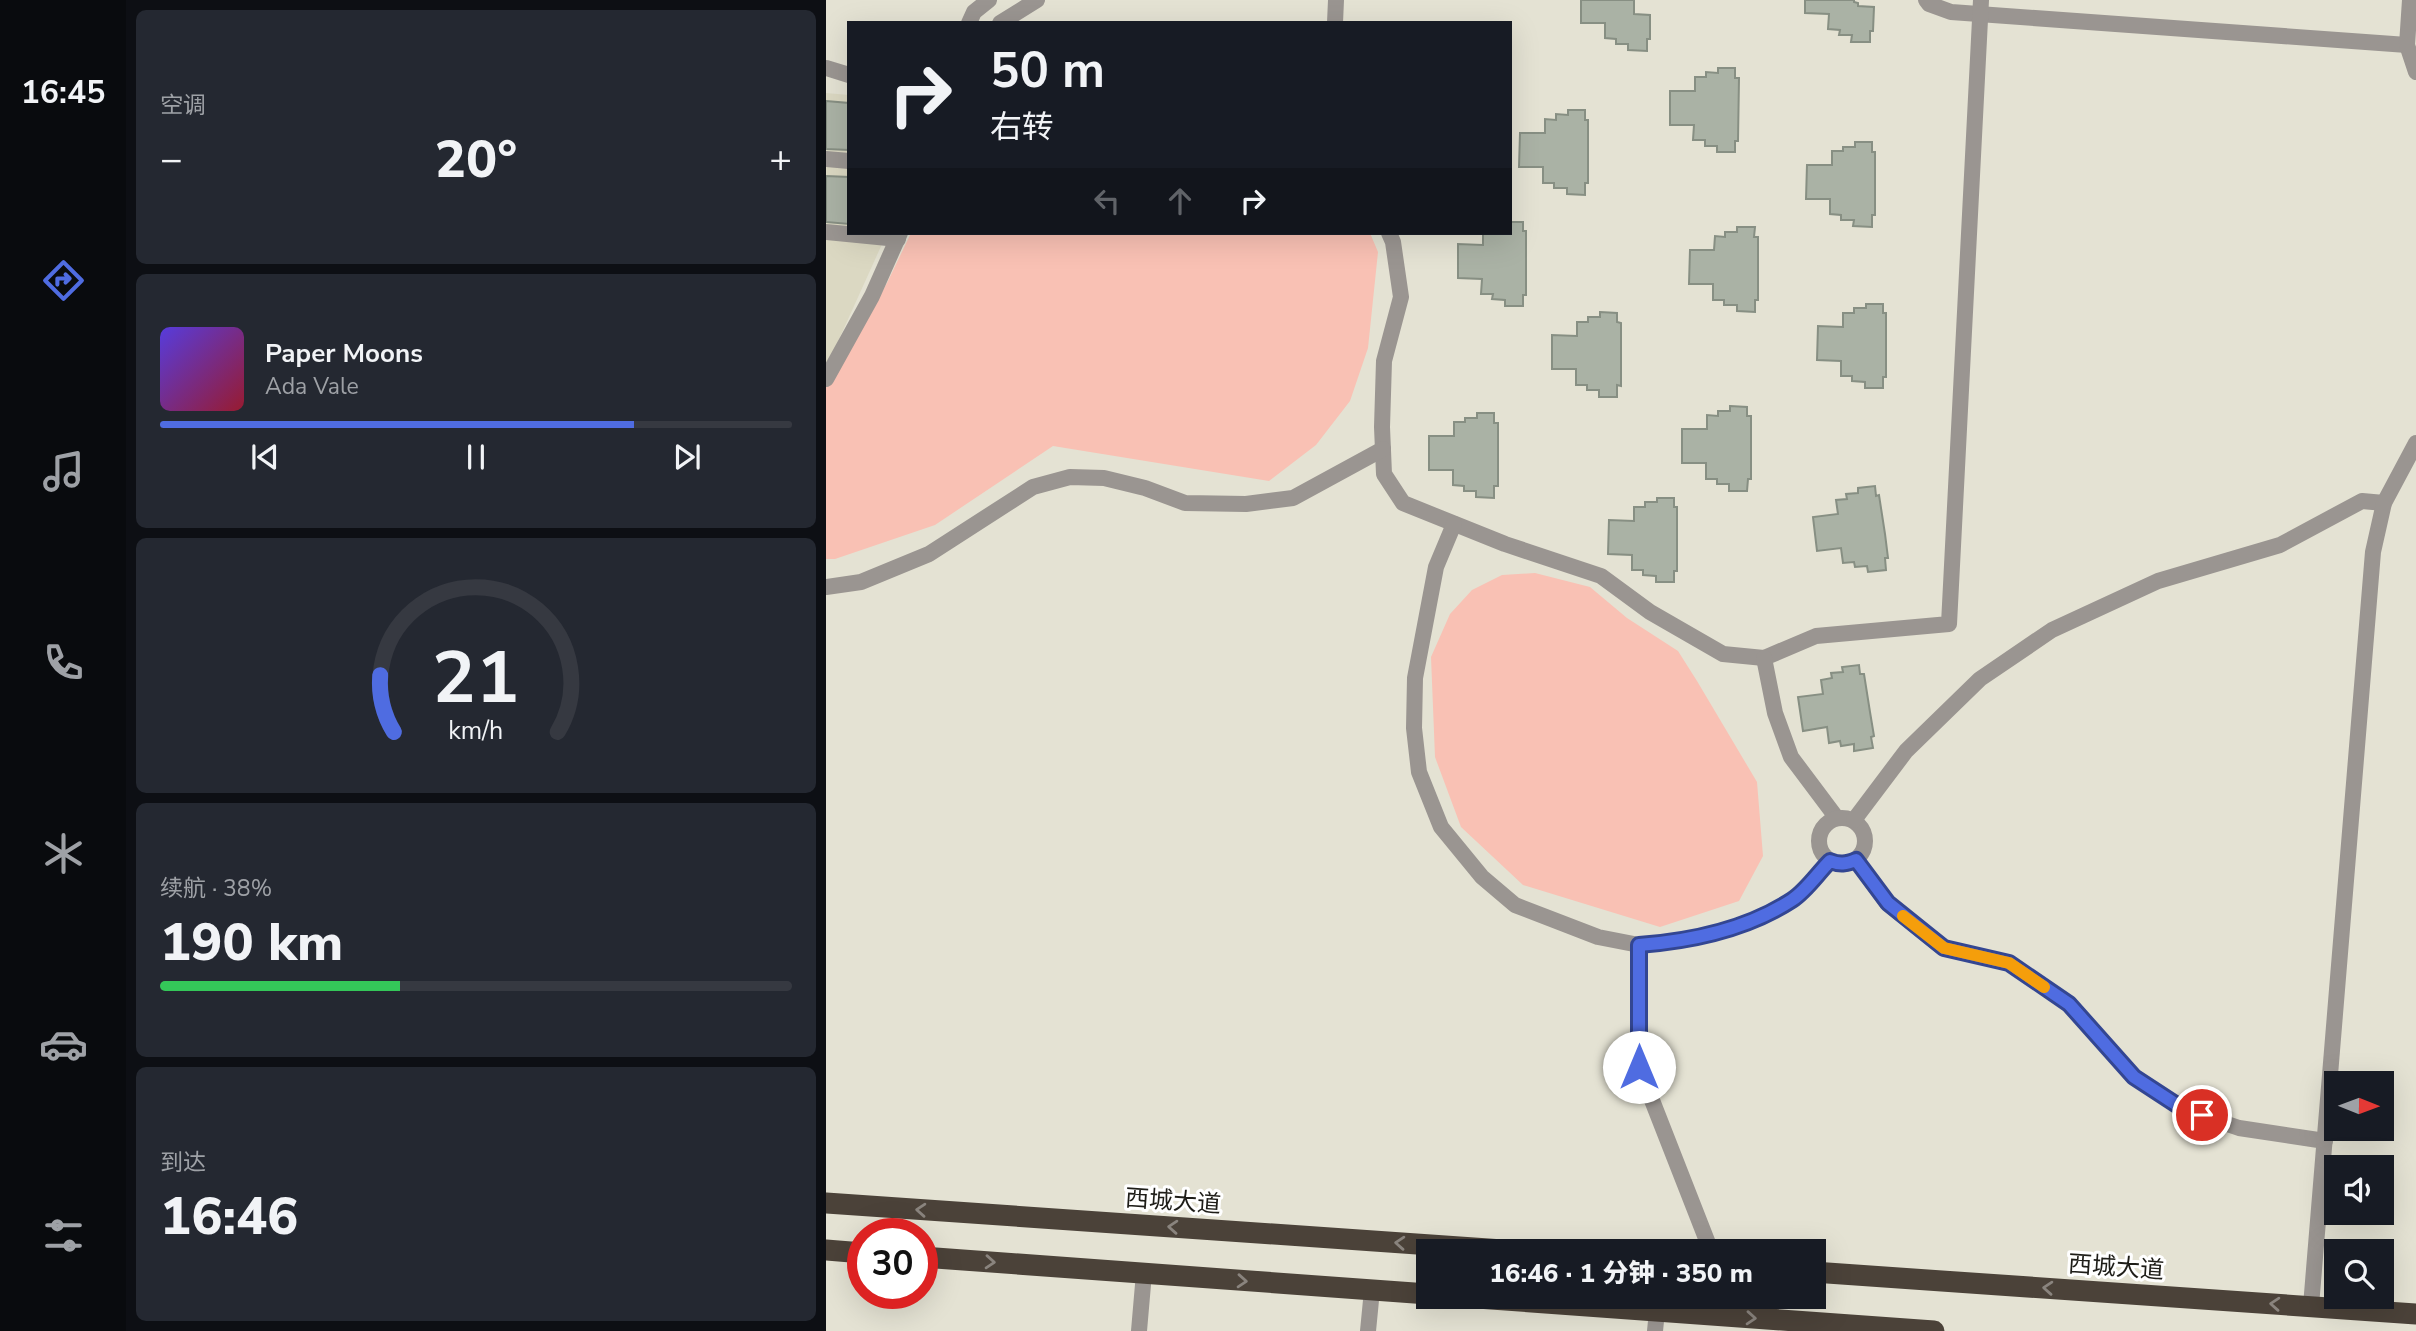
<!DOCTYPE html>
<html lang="zh">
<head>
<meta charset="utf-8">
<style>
  :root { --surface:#171b24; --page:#242831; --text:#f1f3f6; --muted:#9ea1a6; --line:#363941; --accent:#4f6ce1 }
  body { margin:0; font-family:"Nunito Sans","Noto Sans SC",sans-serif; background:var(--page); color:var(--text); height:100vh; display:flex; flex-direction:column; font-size:26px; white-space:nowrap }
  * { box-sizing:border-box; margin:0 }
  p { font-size:23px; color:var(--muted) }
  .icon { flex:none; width:38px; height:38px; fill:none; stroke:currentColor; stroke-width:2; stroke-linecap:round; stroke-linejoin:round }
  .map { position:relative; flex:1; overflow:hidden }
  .side { display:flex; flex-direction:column; gap:10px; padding:10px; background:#0d0f14; width:700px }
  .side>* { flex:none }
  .banner { position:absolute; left:21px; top:21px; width:665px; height:214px; border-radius:0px; box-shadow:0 7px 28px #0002; background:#171b24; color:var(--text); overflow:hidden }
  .needle { width:46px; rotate:91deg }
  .buttons { position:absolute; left:1498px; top:1071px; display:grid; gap:14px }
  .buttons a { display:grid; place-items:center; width:70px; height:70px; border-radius:0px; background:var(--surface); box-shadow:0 7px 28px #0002; font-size:35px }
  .speed { position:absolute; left:21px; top:1218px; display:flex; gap:14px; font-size:35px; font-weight:700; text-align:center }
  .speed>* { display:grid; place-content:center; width:91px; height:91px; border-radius:50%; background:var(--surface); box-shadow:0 7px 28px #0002; line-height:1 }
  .speed .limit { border:10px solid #d22; background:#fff; color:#111 }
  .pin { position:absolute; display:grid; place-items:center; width:60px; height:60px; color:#fff; margin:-30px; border:4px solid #fff; border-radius:50%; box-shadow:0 2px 7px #0007 }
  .me { position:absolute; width:77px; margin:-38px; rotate:0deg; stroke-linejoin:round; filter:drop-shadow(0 0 5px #0008) }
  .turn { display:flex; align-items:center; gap:24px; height:147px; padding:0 28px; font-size:32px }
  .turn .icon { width:91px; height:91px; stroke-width:2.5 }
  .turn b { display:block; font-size:49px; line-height:60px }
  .lanes { display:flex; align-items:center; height:66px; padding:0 28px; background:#0003; justify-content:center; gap:35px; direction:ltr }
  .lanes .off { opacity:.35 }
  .big { font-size:52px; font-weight:800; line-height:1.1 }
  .side .widget { flex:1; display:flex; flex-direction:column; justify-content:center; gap:10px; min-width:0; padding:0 24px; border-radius:10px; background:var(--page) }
  .side .dial { align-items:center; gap:0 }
  .dial svg { height:182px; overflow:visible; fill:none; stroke:var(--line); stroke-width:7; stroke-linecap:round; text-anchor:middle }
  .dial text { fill:var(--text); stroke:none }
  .song { display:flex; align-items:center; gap:21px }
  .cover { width:84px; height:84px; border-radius:10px; background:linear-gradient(135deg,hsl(250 70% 55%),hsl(350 70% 35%)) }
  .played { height:7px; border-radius:4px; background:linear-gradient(90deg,var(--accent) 75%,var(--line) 75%) }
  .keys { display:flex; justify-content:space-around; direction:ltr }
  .heat { display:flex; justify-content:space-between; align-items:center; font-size:38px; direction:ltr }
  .charge { height:10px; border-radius:5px; background:linear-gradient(90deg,#34c759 38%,var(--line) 0) }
  .trip { position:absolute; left:590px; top:1239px; width:410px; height:70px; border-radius:0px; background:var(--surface); box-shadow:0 7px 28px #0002; font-weight:800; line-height:70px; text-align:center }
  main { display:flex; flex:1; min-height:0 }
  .tab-bar { display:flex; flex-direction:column; width:126px; justify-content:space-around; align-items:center; background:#090b0e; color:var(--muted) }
  .tab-bar .icon { width:49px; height:49px }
  .tab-bar .on { color:var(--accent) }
  .tab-bar b { font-size:32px; color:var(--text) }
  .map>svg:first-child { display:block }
</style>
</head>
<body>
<main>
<nav class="tab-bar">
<b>16:45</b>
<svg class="icon on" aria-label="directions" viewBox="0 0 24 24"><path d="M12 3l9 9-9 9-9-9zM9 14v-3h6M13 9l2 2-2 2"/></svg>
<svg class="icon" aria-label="music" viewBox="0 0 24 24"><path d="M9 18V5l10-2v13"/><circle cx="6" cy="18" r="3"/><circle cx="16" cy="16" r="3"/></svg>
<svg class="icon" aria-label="phone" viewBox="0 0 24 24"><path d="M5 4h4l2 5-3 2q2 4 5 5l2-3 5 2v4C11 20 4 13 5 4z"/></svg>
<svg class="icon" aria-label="climate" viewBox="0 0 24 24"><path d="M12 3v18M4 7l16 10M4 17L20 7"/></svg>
<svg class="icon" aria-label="car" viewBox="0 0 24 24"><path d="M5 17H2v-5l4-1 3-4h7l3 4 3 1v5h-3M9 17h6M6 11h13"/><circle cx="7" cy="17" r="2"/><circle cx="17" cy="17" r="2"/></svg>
<svg class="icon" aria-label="filters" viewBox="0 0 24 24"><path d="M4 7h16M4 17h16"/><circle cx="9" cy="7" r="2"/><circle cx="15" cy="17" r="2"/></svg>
</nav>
<section class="side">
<div class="widget"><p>空调</p>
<div class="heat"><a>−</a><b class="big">20°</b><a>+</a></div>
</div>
<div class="widget">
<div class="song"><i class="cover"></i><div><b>Paper Moons</b><p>Ada Vale</p></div></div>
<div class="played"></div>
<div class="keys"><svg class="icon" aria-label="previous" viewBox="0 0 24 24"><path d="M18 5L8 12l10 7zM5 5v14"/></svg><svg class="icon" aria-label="pause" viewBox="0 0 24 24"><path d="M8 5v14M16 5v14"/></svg><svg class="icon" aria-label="next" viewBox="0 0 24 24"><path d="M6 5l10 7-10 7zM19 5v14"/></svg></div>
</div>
<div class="widget dial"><svg viewBox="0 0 100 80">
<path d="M14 69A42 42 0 1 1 86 69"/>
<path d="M14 69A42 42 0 0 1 8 44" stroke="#4f6ce1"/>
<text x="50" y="56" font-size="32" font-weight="700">21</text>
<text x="50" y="72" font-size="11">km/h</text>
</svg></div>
<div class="widget"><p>续航 · 38%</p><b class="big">190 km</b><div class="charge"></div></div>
<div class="widget"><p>到达</p><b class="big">16:46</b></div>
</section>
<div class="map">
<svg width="1590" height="1331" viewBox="0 0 1590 1331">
  <rect width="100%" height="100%" fill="#e4e2d3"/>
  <polygon fill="#dbd8c2" points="0,93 23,95 23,233 61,233 0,368"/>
  <g fill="#f9c1b4">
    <polygon points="85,233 544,233 552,252 542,348 524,401 490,445 443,481 227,446 109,525 9,559 0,559 0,387 61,283"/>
    <polygon points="709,573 764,587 801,618 852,651 871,681 931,782 937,856 913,901 834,927 697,885 635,827 609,757 605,657 624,614 646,590 676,575"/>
  </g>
  <g fill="#aab2a5" stroke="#878f83" stroke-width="2">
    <polygon points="755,0 808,0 808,14 824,15 824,39 821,39 821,51 802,50 802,44 790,44 790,39 779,38 779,23 755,23"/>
    <polygon points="979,0 1028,0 1028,2 1032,3 1032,6 1048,7 1047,31 1044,31 1044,42 1025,42 1026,35 1013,35 1014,30 1002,29 1003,14 979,13"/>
    <polygon points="892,68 909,68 909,78 913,78 912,141 909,141 909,152 891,152 891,146 879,146 879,140 867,140 868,125 844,125 844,91 869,91 869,77 880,77 880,72 892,73"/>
    <polygon points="0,101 23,103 23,150 0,149"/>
    <polygon points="742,110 759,110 759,120 762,120 762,183 759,183 759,195 741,194 741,188 728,188 728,183 717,183 717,167 693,167 694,133 719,133 719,119 730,120 730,114 742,115"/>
    <polygon points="1029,142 1046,142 1046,152 1049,152 1049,215 1046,215 1046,227 1027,226 1028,220 1015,220 1015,215 1004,214 1004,199 980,199 981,165 1006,165 1006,151 1017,151 1017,147 1029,147"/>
    <polygon points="0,176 23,177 23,224 0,222"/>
    <polygon points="684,222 697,222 697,231 700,231 700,295 697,295 697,306 679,306 679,300 666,299 667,294 655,294 656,279 632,278 632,244 657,245 657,233 684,233"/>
    <polygon points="911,227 929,227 928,237 932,237 932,300 929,300 929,312 911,311 911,305 898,305 898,300 887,300 887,284 863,284 864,250 888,250 889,236 899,237 899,232 911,232"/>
    <polygon points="1040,304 1057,304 1057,313 1060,313 1060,377 1057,377 1057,388 1039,388 1039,382 1026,381 1026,376 1015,376 1015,361 991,360 992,326 1017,327 1017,313 1028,313 1028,308 1040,308"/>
    <polygon points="774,312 791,313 791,322 795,323 795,386 791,385 791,397 773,397 773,390 761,390 761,385 750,385 750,369 726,369 726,335 751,336 751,322 762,322 762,317 774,317"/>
    <polygon points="904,406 921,407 921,416 925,416 925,479 922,479 921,491 903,491 903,484 891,484 891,479 880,479 880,463 856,463 856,429 881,429 881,415 892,416 892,411 904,411"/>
    <polygon points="651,413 668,413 668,423 672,423 672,486 668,486 668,498 650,497 650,491 638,491 638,486 627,485 627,470 603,470 603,436 628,436 628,422 639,422 639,418 651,418"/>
    <polygon points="1049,486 1050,496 1053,495 1059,534 1062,558 1059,558 1060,570 1042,572 1041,566 1029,567 1028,562 1017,563 1015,548 991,551 987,517 1012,514 1010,500 1021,499 1020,494 1032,493 1032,488"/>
    <polygon points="831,498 848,498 848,507 851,507 851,571 848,571 848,582 830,582 830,576 817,575 817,570 806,570 806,555 782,554 783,520 808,521 808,507 819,507 819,502 831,502"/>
    <polygon points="1033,665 1034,674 1038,674 1044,712 1048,736 1045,737 1047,748 1028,751 1028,744 1015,746 1014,741 1003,743 1001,727 977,731 972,697 997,694 995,680 1006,678 1005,673 1017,672 1016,667"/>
  </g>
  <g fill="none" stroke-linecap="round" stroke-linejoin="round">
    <g stroke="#9a9591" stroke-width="16">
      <polyline points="1100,0 1103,4 1125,12 1581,45"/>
      <polyline points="1584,0 1581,45 1590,72"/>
      <polyline points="143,23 148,12 163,0"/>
      <polyline points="174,23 211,0"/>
      <polyline points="509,23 510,0"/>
      <polyline points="0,68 23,75"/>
      <polyline points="0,159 23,161"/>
      <polyline points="0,232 72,239"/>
      <polyline points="563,233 567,242 575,297 558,361 556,427 558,474 577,503 679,544 775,576 824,612 897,654 938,658 990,636 1123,624 1155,0"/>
      <polyline points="0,379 46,296 74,233"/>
      <polyline points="628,524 610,567 589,678 588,728 593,772 615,827 656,877 689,905 772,937 813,945"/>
      <polyline points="0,587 35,582 103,554 207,487 244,477 278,478 319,488 359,503 420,504 467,498 557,449"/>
      <polyline points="938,658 949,713 965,757 1010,817"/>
      <circle cx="1016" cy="841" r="23"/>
      <polyline points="1028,820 1080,751 1154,679 1226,630 1332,581 1454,545 1536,501 1558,503"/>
      <polyline points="1030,860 1061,903 1117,948 1183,963 1243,1004 1308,1077 1357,1109 1413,1128 1499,1141"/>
      <path d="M885 1251 813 1067V945C866 941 921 930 966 900 980 890 992 873 1004 861"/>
      <polyline points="1485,1306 1547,552 1558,503 1590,443"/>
      <polyline points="313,1331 318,1273"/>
      <polyline points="542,1331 546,1290"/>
      <polyline points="829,1331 831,1311"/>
    </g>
    <g stroke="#4b4239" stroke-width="21">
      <polyline points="0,1203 691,1251"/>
      <polyline points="0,1250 37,1253"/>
      <polyline points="96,1257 602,1294"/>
      <polyline points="987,1272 1590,1314"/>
      <polyline points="637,1297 1108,1331"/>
    </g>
  </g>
  <defs><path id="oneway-chevron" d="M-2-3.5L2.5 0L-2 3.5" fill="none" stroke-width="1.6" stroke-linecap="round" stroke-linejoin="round" transform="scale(1.75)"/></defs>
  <g stroke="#8a847e">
    <use href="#oneway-chevron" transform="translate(95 1210) rotate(-176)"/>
    <use href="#oneway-chevron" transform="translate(347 1227) rotate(-176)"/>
    <use href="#oneway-chevron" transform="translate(574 1243) rotate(-176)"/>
    <use href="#oneway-chevron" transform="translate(164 1262) rotate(4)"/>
    <use href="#oneway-chevron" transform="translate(416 1281) rotate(4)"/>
    <use href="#oneway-chevron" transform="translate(1222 1288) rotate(-176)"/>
    <use href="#oneway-chevron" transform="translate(1449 1304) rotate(-176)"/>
    <use href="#oneway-chevron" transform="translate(925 1318) rotate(4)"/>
  </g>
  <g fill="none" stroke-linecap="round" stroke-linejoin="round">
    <defs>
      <path id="route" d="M813 1067V945C866 941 920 930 966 900 980 891 992 873 1004 861 1014 865 1020 864 1030 860L1062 903 1118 948 1183 963 1243 1004 1308 1077 1357 1109 1376 1115"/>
    </defs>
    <use href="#route" stroke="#334692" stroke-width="18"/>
    <use href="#route" stroke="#4f6ce1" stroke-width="12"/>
    <polyline stroke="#f59e0b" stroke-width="12" points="1077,916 1118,948 1183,963 1218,987"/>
  </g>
  <g text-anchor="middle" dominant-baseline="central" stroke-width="6" stroke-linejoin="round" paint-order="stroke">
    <g font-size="24" fill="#1e1d18" stroke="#fff">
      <text transform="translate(347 1201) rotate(4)">西城大道</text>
      <text transform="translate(1290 1267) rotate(4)">西城大道</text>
    </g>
  </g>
</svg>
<div class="buttons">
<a><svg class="needle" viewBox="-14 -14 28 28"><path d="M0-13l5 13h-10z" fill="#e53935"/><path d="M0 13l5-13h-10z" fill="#9ea1a6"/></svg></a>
<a><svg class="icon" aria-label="sound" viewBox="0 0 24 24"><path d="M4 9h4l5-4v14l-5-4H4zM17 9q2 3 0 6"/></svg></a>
<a><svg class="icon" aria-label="search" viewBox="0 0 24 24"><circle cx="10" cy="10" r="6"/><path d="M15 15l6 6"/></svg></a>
</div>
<div class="speed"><div class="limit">30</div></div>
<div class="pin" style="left:1376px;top:1115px;background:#d93025"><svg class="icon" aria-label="arrive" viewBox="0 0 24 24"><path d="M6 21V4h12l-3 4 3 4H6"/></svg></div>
<svg class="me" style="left:813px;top:1067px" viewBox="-20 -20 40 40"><circle r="19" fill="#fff"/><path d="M0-13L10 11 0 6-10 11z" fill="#4f6ce1"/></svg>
<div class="trip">16:46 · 1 分钟 · 350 m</div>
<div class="banner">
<div class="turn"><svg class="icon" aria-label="right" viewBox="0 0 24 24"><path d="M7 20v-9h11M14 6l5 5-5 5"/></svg><div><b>50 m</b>右转</div></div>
<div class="lanes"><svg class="icon off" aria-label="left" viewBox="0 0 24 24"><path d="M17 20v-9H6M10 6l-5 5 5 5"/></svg><svg class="icon off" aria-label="ahead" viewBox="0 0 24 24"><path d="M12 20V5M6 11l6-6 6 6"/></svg><svg class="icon" aria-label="right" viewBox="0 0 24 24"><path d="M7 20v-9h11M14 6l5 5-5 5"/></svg></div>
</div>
</div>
</main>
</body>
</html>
